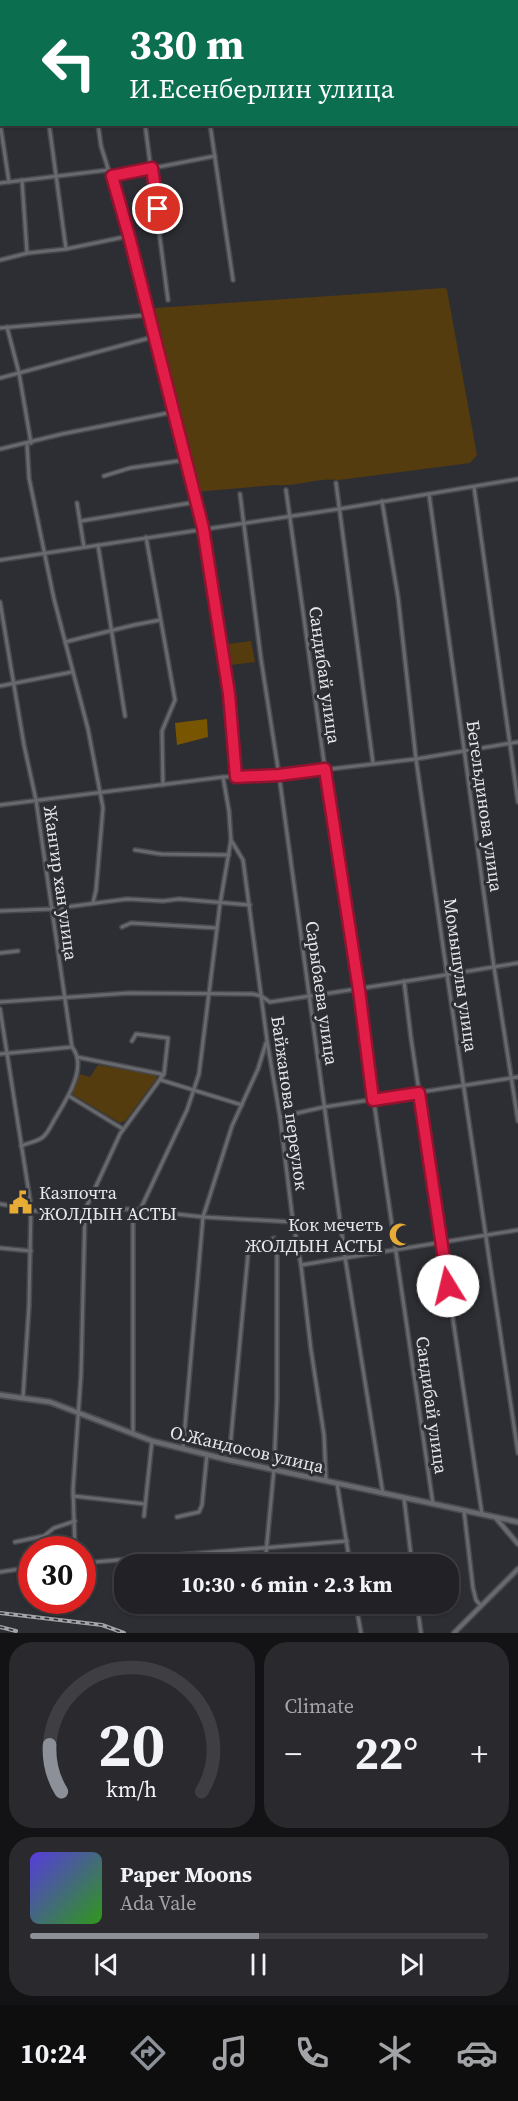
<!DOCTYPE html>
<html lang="en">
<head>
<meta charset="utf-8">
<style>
  :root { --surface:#222226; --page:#2a2a2e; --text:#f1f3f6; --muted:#a2a4a7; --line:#3f3f43; --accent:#8c9099 }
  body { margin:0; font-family:"Source Serif 4",serif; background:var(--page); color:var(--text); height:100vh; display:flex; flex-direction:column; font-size:22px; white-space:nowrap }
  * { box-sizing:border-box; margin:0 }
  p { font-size:20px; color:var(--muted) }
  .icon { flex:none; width:33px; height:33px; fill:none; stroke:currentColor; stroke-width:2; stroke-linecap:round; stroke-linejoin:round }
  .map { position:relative; height:1633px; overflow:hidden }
  .details { display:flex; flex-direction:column; gap:9px; padding:9px; background:#131315; flex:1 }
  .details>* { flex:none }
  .banner { position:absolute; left:0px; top:0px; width:519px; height:126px; box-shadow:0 2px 4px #0004,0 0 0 2px var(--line); background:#0b6e4f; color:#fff; overflow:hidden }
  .speed { position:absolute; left:18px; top:1536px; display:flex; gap:12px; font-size:30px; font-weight:700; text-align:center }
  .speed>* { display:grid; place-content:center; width:78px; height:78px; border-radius:50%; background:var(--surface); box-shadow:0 2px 4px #0004,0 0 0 2px var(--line); line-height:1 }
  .speed .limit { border:9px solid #d22; background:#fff; color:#111 }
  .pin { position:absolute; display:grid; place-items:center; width:51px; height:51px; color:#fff; margin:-26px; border:3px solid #fff; border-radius:50%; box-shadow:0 2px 6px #0007 }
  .me { position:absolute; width:66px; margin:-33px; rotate:351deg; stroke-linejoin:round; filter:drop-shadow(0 0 4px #0008) }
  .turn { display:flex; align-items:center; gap:21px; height:126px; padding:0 30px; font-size:27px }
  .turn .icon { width:78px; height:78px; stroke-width:2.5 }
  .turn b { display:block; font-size:42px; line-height:51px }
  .big { font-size:45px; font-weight:700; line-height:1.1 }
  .details .widget { flex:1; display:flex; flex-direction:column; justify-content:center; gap:9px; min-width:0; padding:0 21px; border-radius:24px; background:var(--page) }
  .details .dial { align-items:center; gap:0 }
  .dial svg { height:156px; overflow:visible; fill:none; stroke:var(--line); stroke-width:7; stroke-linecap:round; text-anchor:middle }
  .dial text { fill:var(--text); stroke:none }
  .song { display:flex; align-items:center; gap:18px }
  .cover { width:72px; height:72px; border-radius:9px; background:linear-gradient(135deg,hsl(250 70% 55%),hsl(110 70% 35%)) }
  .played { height:6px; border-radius:3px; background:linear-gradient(90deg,var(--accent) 50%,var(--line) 50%) }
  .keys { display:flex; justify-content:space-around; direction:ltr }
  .heat { display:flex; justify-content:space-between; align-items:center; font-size:33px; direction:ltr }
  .details .tiles { flex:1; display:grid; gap:9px; grid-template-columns:1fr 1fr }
  .widget:last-child { grid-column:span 2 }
  .trip { position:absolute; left:114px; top:1554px; width:345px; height:60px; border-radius:24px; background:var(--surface); box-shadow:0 2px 4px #0004,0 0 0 2px var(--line); font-weight:700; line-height:60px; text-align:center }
  .tab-bar { display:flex; height:96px; justify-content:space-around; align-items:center; background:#0e0e0f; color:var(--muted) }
  .tab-bar .icon { width:42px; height:42px }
  .tab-bar .current { color:var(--accent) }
  .tab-bar b { font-size:27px; color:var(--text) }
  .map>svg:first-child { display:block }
</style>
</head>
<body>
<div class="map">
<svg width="518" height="1633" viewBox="0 0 518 1633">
  <rect width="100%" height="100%" fill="#2d2e33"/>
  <g fill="#543c0e">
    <path d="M445 288 447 290 477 455 470 463 339 480C318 477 297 487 275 485L195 492 151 311 156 308Z"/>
    <polygon points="251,641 255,662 231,665 228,644"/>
    <polygon points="98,1065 155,1075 157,1078 125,1121 120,1123 72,1094 79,1074 90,1077"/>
  </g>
  <polygon fill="#785501" points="207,719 208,737 177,745 175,723"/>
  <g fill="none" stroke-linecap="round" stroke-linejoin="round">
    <defs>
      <g id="minor">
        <polyline points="31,0 31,2"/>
        <polyline points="80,0 80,2"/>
        <polyline points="128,0 129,2"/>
        <polyline points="194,0 194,2"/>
        <polyline points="0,46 2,46"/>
        <polyline points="0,123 9,182"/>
        <polyline points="49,124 66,249"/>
        <polyline points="98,124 101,146 129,236 203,528 229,694 236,777"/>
        <polyline points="145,124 168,300"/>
        <polyline points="210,124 233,280"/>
        <polyline points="112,176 215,156"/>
        <polyline points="22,180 27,253"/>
        <polyline points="0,183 108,170"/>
        <polyline points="0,260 28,253 66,249 129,236"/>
        <polyline points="7,327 19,373 31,443"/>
        <polyline points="0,328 148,315"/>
        <polyline points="0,378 153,337"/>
        <polyline points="27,444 29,478 54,599 88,729 103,808 96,890 93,903"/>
        <polyline points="0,449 62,434 173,412"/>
        <polyline points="104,476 130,468 185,460"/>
        <polyline points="336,483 373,763"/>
        <polyline points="474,487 518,802"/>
        <polyline points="286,490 325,769 433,1504"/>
        <polyline points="240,494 261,659 279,775 345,1257 383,1494"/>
        <polyline points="429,494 494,967 518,1121"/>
        <polyline points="382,501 398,597 416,759 447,974 518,1453"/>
        <polyline points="77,503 84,547"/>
        <polyline points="81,521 196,502"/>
        <polyline points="146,537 175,700 162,731 163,785"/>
        <polyline points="98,545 125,716"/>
        <polyline points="0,560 339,509 518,479"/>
        <path d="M0 602 24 745 36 800 72 1047C88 1066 67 1099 56 1117 52 1123 49 1132 43 1137 37 1142 27 1143 21 1146"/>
        <polyline points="65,642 134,625 160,620"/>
        <polyline points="0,686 72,672"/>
        <polyline points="0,805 223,777 279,775 416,759 518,742"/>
        <polyline points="231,840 243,860 267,1040 280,1117 293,1222 301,1265 311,1350 324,1435 326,1480"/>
        <polyline points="135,850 161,854 229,855"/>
        <polyline points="0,911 51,909 127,899 163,901 179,899 250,905"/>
        <polyline points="122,927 131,923 217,928"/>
        <polyline points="0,953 18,951"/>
        <polyline points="404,981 411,1038 482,1514"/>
        <path d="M0 1002 129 993 253 994 261 996 270 1002C353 990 435 977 518 963"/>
        <polyline points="0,1009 31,1206 29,1306 23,1397"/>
        <polyline points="0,1054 72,1047"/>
        <polyline points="77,1057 161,1074 161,1080 242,1105"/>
        <polyline points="69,1096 123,1129"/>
        <polyline points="280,1117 324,1107 518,1077"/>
        <polyline points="0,1204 31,1209"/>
        <polyline points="140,1210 203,1217 293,1222"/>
        <polyline points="31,1211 133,1209"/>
        <polyline points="0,1248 31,1251"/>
        <polyline points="301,1265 518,1230"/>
        <polyline points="133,1434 133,1209 140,1210 187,1110 199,1074 220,904 231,840 229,811 223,777"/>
        <polyline points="183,1449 203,1217 232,1126 258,1069 266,1043"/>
        <polyline points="229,1460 249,1243 264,1244 274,1238 277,1242 277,1399 274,1469 265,1564"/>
        <polyline points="337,1483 350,1564"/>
        <polyline points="73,1496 145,1504"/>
        <polyline points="404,1498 412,1564"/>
        <polyline points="464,1511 473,1588 476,1600 481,1606"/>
        <polyline points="144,1516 152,1441"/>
        <polyline points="177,1517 199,1512 202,1505 207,1454"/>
        <polyline points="15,1542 44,1536 54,1528 75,1521"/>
        <polyline points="75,1550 73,1489 81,1375 85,1210 120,1134 164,1074 168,1038 136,1034 132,1041"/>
        <polyline points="82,1563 347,1541"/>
        <polyline points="0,1572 32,1567"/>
        <polyline points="263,1604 263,1607 300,1607 317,1610 356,1605"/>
        <polyline points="417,1604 421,1633"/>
        <polyline points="356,1605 361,1633"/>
      </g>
      <g id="tertiary">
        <polyline points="495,1517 518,1544"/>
        <polyline points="454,1633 518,1569"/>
      </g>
      <polyline id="secondary" points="0,1395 50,1402 152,1441 229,1460 518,1522"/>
    </defs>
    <use href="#minor" stroke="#47494c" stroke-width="6"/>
    <use href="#tertiary" stroke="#47494c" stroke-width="7"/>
    <use href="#secondary" stroke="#47494c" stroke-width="8"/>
    <use href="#minor" stroke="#67696e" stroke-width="3"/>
    <use href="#tertiary" stroke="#67696e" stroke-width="4"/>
    <use href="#secondary" stroke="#67696e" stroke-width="4.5"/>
    <defs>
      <g id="rail">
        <polyline points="0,1613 102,1625 124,1633"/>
        <polyline points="0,1627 16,1631"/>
      </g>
    </defs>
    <use href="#rail" stroke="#a3a4a7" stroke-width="4"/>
    <use href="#rail" stroke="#2d2e33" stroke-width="1.5" stroke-dasharray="4.5" stroke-linecap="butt"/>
  </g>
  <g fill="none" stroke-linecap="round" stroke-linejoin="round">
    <defs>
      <polyline id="route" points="158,209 152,168 112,176 129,236 203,528 229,694 236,777 279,775 325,769 359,990 373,1100 419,1093 448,1286"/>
    </defs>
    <use href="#route" stroke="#92132f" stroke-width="15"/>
    <use href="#route" stroke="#e11d48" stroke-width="10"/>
  </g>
  <defs>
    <symbol id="civic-bare" viewBox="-9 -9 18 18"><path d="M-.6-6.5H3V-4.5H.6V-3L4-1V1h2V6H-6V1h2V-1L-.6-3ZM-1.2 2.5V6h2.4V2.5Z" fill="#e7ac36" stroke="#2d2e33" stroke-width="2.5" paint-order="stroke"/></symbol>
    <symbol id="mosque-bare" viewBox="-9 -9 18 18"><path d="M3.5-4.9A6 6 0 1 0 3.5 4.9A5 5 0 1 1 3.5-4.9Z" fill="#e7ac36" stroke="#2d2e33" stroke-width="2.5" paint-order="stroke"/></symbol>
  </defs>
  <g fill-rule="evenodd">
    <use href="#civic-bare" x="4" y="1186" width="33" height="33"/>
    <use href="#mosque-bare" x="384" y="1218" width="33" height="33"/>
  </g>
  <g text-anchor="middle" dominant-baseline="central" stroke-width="6" stroke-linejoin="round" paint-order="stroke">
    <g font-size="18" fill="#e6e7ea" stroke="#2d2e33">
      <text transform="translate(325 675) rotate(82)">Сандибай улица</text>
      <text transform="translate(485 806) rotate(82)">Бегельдинова улица</text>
      <text transform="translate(61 883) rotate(82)">Жангир хан улица</text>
      <text transform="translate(461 975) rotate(82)">Момышулы улица</text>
      <text transform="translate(322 993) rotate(82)">Сарыбаева улица</text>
      <text transform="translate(290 1103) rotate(82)">Байжанова переулок</text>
      <text transform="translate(432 1405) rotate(82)">Сандибай улица</text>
      <text transform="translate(247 1449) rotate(13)">О.Жандосов улица</text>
    </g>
    <g font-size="18" fill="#e6e7ea" stroke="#2d2e33" text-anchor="start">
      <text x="39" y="1192">Казпочта<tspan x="39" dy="21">ЖОЛДЫН АСТЫ</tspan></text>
      <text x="383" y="1224" text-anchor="end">Кок мечеть<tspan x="383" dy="21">ЖОЛДЫН АСТЫ</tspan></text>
    </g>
  </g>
</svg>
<div class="speed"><div class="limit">30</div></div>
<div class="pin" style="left:158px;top:209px;background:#d93025"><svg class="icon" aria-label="arrive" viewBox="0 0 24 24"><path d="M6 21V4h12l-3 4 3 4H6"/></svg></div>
<svg class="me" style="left:448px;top:1286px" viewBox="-20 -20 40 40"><circle r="19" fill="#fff"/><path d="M0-13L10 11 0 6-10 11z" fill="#e11d48"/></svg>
<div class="trip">10:30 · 6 min · 2.3 km</div>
<div class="banner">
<div class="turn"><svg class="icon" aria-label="left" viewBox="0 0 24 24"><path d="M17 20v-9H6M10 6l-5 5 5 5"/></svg><div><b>330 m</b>И.Есенберлин улица</div></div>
</div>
</div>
<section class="details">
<div class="tiles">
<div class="widget dial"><svg viewBox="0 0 100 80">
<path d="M14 69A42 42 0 1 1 86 69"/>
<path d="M14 69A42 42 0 0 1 8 45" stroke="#8c9099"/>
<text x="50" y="56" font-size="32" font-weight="700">20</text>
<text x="50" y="72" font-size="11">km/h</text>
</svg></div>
<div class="widget"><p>Climate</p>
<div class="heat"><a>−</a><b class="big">22°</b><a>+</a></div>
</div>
<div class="widget">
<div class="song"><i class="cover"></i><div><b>Paper Moons</b><p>Ada Vale</p></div></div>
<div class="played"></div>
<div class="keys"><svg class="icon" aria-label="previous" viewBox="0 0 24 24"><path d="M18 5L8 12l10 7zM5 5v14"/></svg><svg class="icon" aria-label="pause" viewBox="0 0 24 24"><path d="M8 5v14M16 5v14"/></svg><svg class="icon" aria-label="next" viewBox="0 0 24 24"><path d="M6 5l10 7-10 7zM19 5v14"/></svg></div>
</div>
</div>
</section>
<nav class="tab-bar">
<b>10:24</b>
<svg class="icon current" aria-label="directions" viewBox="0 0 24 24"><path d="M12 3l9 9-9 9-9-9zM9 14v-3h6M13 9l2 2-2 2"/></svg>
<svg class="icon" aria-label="music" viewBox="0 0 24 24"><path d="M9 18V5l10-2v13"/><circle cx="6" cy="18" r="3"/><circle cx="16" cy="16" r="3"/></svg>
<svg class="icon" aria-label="phone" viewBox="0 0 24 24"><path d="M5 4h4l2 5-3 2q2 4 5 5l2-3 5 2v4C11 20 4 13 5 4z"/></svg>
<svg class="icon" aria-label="climate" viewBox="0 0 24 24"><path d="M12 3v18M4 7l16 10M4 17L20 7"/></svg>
<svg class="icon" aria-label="car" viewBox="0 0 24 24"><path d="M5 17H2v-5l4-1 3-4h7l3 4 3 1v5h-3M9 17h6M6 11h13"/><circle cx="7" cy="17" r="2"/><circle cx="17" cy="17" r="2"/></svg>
</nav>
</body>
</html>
